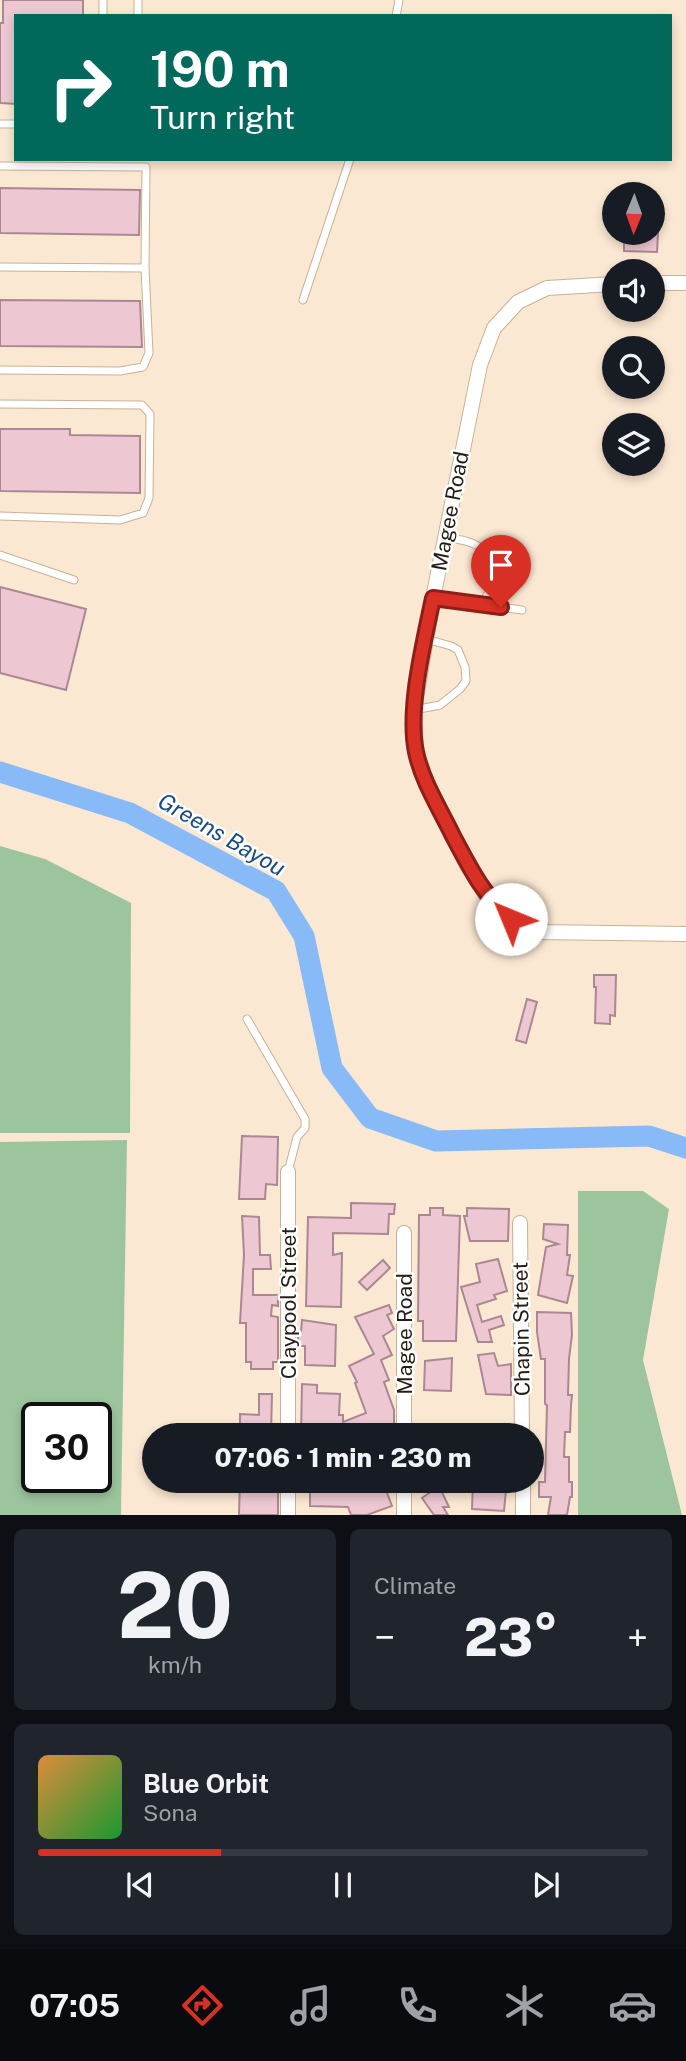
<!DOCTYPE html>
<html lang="en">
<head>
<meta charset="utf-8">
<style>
  :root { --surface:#171b24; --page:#20242c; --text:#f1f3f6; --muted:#9ea1a6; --line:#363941; --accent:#d93025 }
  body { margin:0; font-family:"Public Sans",sans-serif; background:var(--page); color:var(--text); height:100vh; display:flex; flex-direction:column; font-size:26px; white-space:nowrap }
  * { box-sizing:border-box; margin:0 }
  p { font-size:23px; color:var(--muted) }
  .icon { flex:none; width:38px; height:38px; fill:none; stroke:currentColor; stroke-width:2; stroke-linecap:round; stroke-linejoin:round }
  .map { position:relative; height:1515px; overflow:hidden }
  .panel { display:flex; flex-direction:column; gap:14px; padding:14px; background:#0d0f14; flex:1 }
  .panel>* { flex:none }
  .top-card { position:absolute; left:14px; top:14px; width:658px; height:147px; border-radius:0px; box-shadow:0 4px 10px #0003; background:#00695c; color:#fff; overflow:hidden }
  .needle { width:46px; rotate:181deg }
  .fabs { position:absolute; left:602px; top:182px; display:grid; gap:14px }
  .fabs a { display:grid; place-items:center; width:63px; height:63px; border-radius:50%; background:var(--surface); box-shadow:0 4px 10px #0003; font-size:35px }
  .speed { position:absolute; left:21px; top:1402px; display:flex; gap:14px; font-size:35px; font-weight:700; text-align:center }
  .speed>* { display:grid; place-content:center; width:91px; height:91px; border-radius:50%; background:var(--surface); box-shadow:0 4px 10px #0003; line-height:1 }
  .speed .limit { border:4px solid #111; border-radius:10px; background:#fff; color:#111 }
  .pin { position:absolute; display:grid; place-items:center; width:60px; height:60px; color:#fff; margin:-72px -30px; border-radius:50% 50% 50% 0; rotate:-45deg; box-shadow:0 0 7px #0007 }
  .pin .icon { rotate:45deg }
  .me { position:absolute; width:77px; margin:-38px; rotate:315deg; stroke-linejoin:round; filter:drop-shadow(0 0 5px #0008) }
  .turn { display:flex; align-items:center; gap:24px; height:147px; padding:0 21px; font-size:32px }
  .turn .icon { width:91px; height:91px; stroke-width:2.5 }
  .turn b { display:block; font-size:49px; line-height:60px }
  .big { font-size:52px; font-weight:800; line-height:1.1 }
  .panel .card { flex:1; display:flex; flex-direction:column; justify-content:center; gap:10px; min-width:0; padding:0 24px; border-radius:10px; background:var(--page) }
  .panel .dial { align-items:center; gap:0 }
  .dial b { font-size:91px; line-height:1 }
  .song { display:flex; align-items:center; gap:21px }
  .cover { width:84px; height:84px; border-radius:10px; background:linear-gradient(135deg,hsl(30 70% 55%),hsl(130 70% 35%)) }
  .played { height:7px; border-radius:4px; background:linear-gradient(90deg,var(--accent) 30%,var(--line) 30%) }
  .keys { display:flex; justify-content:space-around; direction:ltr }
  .heat { display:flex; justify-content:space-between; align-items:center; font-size:38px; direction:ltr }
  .panel .tiles { flex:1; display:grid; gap:14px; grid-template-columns:1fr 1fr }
  .card:last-child { grid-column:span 2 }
  .trip { position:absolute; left:142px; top:1423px; width:402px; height:70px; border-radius:35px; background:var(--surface); box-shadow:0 4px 10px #0003; font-weight:800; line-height:70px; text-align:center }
  .dock { display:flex; height:112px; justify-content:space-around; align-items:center; background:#090b0e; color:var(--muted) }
  .dock .icon { width:49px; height:49px }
  .dock .on { color:var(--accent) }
  .dock b { font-size:32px; color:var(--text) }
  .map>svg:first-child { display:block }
</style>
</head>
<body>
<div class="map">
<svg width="686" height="1515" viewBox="0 0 686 1515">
  <rect width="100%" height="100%" fill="#fbe8d3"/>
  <g fill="#9cc59e" fill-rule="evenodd">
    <polygon points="0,846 45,859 131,903 130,1133 0,1133"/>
    <path d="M127 1140 121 1515H0V1142ZM37 1418H96V1477H37Z"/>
    <polygon points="578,1191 643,1191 669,1209 643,1360 682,1515 578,1515"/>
  </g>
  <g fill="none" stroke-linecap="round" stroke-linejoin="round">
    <polyline stroke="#87baf7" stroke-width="21" points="0,772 130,813 276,891 304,936 332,1068 370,1118 436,1141 649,1136 686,1148"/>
  </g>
  <g fill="#edc8d2" stroke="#aa8892" stroke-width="2">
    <polygon points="3,0 83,0 83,16 16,16 16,104 0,103 0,23 3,23"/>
    <polygon points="0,188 140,190 139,235 0,233"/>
    <polygon points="624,233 658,233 657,252 624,251"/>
    <polygon points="0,300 140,301 142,347 0,346"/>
    <polygon points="0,429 70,429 70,435 140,436 140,493 0,491"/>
    <polygon points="0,587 86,609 66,690 0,673"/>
    <polygon points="594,975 616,975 615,1016 610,1015 610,1024 595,1023 596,987 594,987"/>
    <polygon points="527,999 537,1002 526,1043 516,1040"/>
    <polygon points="242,1136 278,1137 277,1185 266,1184 265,1199 239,1199"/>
    <polygon points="351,1203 395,1204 394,1214 389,1214 388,1234 333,1233 333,1255 342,1253 341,1307 306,1306 308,1217 351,1218"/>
    <polygon points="430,1208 443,1208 443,1215 460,1216 456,1341 423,1341 423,1321 418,1321 419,1215 430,1215"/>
    <polygon points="467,1208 509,1209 508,1241 470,1241 464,1216 467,1216"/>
    <polygon points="242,1216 259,1217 260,1255 270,1255 271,1269 253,1269 253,1295 278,1295 278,1306 272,1305 271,1316 278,1317 278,1362 273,1362 273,1369 251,1369 251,1362 246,1362 246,1323 240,1323 244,1255"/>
    <polygon points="544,1224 568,1225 567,1255 570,1255 567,1275 573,1276 567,1303 538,1295 546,1247 558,1244 543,1239"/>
    <polygon points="498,1259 507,1291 494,1295 496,1299 477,1305 482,1322 501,1316 504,1325 489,1330 492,1342 478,1342 461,1287 480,1282 476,1264"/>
    <polygon points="383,1260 390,1268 367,1290 359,1282"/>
    <polygon points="389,1305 392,1313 387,1315 394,1329 383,1336 392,1355 381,1360 389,1380 384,1382 394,1410 394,1430 382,1435 301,1435 302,1384 317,1385 317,1393 340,1394 339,1415 343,1415 343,1422 366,1413 355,1383 357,1382 349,1366 374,1354 355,1317"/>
    <polygon points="537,1312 571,1313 572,1335 569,1359 568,1395 572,1395 571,1405 570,1432 565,1432 564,1457 569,1457 569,1482 572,1482 572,1497 570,1497 567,1515 548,1515 551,1497 539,1497 539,1482 545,1482 547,1405 545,1404 545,1359 541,1359 537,1332"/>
    <polygon points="302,1320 336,1325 335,1366 305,1365 305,1346 298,1346 298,1332 301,1332"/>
    <polygon points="494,1353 498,1366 511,1364 511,1395 486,1394 478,1355"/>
    <polygon points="452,1358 451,1391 424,1390 425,1361"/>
    <polygon points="259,1394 272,1394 271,1435 240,1435 240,1414 259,1415"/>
    <polygon points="240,1480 278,1480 278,1515 239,1515"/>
    <polygon points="310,1480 343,1480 343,1491 371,1480 382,1480 392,1506 367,1515 351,1515 348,1507 310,1506"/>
    <polygon points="473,1480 507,1480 504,1511 472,1509"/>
    <polygon points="439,1486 449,1507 443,1507 448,1515 434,1515 422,1498"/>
  </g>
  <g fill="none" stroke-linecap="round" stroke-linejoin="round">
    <defs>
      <g id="service">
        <polyline points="103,0 103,16"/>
        <polyline points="138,16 138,0"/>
        <polyline points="396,16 399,0"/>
        <polyline points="0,124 16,124"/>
        <polyline points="0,166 146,167 145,268 0,267"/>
        <polyline points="303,300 350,159"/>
        <polyline points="0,370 120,371 143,367 149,353 145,268"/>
        <polyline points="0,404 142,405 150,414 149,498 143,513 120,520 0,516"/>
        <path d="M445 537C456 539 474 541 482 549 498 564 494 591 480 605"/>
        <polyline points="0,555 74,580"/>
        <polyline points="433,598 522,610"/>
        <polyline points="414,710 440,705 460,689 466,681 465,667 458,650 451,646 426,639"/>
        <polyline points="247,1019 305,1119 305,1128 297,1137 288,1172"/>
      </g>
      <g id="minor">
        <polyline points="653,283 686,283"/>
        <polyline points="614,284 547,288 518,302 494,328 480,365 433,598 414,710 416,752 427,783 468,866 489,900 511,919 537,932 686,934"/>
        <polyline points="288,1172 288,1435"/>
        <polyline points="520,1223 522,1435"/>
        <polyline points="404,1233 404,1435"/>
        <polyline points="288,1480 288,1515"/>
        <polyline points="404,1480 404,1515"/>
        <polyline points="523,1480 523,1515"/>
      </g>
    </defs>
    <use href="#service" stroke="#c8b197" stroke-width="9"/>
    <use href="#minor" stroke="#c8b197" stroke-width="16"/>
    <use href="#service" stroke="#fff" stroke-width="7"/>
    <use href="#minor" stroke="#fff" stroke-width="14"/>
  </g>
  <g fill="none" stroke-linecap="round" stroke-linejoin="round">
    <defs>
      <path id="route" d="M501 607 433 598C424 642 407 709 416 752 422 781 440 809 453 836 471 870 482 893 511 919"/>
    </defs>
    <use href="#route" stroke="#8d1f18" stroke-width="18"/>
    <use href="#route" stroke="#d93025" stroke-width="12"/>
  </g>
  <g text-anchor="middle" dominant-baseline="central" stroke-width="5" stroke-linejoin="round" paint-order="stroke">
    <g font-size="21" fill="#261e14" stroke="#fff">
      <text transform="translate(450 511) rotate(-79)">Magee Road</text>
      <text transform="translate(288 1303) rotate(-90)">Claypool Street</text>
      <text transform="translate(521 1329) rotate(-91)">Chapin Street</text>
      <text transform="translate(404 1334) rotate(-90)">Magee Road</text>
    </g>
    <g font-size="23" font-style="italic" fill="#1a4c83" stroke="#fff">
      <text transform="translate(222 834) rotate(30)">Greens Bayou</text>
    </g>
  </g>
</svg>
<div class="fabs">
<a><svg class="needle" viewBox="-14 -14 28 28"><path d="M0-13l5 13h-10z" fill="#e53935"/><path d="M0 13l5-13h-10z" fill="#9ea1a6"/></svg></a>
<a><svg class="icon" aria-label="sound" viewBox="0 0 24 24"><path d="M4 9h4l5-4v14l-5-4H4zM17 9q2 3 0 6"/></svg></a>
<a><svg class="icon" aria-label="search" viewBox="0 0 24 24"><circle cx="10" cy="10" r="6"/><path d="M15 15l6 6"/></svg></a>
<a><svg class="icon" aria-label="layers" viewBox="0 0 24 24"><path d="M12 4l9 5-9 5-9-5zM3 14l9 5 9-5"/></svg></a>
</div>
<div class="speed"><div class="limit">30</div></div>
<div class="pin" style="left:501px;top:607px;background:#d93025"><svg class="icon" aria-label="arrive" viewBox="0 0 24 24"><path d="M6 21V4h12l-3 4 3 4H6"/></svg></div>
<svg class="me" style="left:511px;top:919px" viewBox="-20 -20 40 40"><circle r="19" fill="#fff"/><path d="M0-13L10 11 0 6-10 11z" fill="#d93025"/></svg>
<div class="trip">07:06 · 1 min · 230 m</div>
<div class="top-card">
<div class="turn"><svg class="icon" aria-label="right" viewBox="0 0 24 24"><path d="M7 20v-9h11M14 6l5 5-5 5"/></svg><div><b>190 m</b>Turn right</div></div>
</div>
</div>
<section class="panel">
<div class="tiles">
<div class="card dial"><b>20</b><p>km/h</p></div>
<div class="card"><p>Climate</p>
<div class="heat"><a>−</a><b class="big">23°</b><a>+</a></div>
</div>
<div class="card">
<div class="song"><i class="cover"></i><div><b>Blue Orbit</b><p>Sona</p></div></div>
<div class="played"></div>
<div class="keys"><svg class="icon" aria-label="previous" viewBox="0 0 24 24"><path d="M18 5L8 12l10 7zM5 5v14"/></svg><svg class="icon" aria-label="pause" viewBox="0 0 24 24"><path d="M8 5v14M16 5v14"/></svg><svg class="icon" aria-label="next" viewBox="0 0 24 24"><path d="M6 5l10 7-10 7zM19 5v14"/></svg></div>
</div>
</div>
</section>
<nav class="dock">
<b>07:05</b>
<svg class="icon on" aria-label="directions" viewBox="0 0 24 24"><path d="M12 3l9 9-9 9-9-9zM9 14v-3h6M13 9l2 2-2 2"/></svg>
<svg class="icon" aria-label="music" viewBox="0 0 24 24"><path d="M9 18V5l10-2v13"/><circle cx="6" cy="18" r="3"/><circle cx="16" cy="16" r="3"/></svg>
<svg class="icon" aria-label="phone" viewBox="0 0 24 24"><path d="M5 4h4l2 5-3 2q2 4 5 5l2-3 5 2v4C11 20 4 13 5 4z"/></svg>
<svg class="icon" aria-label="climate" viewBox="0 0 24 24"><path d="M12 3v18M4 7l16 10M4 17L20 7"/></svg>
<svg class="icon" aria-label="car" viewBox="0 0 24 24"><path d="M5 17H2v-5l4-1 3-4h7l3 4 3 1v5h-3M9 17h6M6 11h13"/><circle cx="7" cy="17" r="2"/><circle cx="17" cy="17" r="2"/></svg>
</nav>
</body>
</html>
